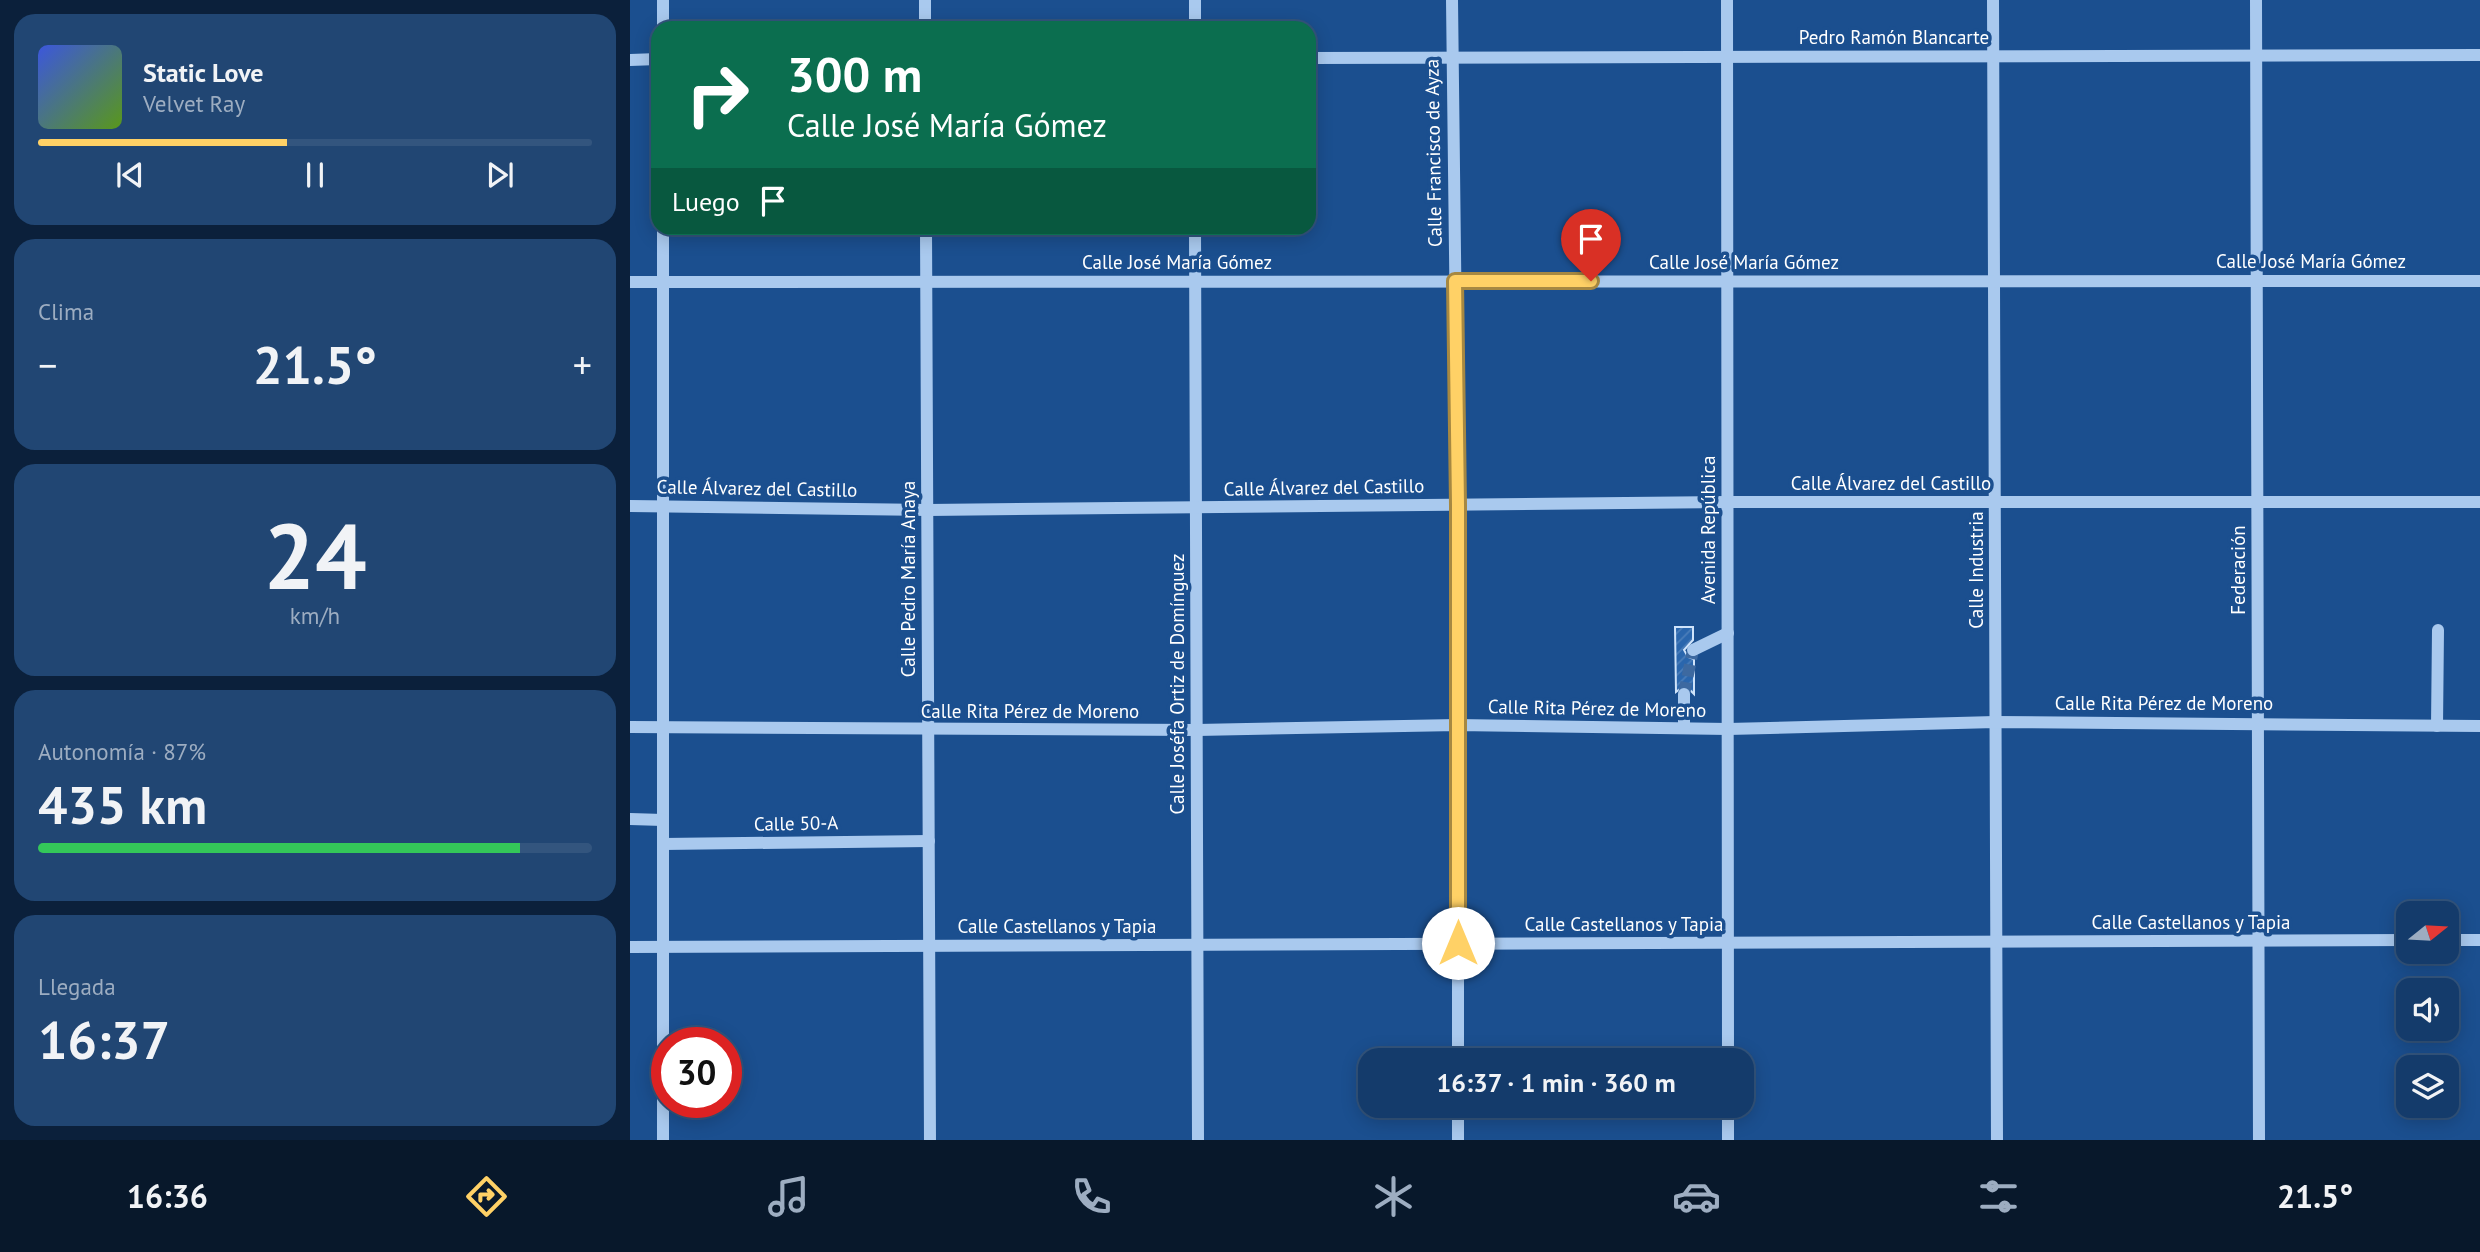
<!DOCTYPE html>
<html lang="es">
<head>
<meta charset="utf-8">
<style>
  :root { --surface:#143b6b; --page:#214673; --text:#f1f3f6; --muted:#9dadc1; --line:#33557e; --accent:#ffd166 }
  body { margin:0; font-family:"PT Sans",sans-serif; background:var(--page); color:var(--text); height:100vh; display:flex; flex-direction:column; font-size:26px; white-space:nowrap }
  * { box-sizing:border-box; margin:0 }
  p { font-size:23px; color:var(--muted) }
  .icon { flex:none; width:38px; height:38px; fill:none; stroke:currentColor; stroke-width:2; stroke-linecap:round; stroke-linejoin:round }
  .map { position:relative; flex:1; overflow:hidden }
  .details { display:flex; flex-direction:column; gap:14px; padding:14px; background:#0b203b; width:630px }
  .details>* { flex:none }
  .guide { position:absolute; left:21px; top:21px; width:665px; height:214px; border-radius:21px; box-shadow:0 4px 18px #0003,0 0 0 2px var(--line); background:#0b6e4f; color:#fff; overflow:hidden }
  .needle { width:46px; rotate:72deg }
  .tools { position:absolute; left:1766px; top:901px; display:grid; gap:14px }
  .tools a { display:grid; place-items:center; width:63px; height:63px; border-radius:14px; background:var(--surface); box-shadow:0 4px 18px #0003,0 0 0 2px var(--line); font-size:35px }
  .speed { position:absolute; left:21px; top:1027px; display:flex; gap:14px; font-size:35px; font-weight:700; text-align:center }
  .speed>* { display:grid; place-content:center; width:91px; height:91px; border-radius:50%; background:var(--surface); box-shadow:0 4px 18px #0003,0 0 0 2px var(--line); line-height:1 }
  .speed .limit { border:10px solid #d22; background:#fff; color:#111 }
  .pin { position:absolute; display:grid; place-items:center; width:60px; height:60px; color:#fff; margin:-72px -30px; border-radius:50% 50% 50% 0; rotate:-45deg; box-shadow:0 0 7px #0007 }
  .pin .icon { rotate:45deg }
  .me { position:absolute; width:77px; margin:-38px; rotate:0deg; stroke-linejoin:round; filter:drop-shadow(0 0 5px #0008) }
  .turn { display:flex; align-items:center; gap:24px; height:147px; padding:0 21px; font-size:32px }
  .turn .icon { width:91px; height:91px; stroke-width:2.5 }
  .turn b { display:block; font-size:49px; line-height:60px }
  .then { display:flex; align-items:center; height:66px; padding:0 21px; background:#0003; gap:14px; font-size:26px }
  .big { font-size:52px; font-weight:600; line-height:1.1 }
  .details .card { flex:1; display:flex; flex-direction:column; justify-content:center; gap:10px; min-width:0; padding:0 24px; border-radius:21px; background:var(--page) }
  .details .dial { align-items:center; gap:0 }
  .dial b { font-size:91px; line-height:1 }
  .song { display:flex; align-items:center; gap:21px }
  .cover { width:84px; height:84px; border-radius:10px; background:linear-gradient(135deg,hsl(230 70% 55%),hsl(90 70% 35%)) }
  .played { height:7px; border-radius:4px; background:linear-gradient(90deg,var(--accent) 45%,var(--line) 45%) }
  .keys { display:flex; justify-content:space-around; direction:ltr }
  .heat { display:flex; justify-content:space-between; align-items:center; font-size:38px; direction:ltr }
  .charge { height:10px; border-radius:5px; background:linear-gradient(90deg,#34c759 87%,var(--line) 0) }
  .trip { position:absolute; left:728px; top:1048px; width:396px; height:70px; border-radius:21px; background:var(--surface); box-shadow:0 4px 18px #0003,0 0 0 2px var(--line); font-weight:600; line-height:70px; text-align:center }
  .tab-bar { display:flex; height:112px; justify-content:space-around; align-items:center; background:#08182b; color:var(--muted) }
  .tab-bar .icon { width:49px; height:49px }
  .tab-bar .selected { color:var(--accent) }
  .tab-bar b { font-size:32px; color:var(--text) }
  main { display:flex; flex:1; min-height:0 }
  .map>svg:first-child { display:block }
</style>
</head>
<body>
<main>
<section class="details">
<div class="card">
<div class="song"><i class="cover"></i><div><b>Static Love</b><p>Velvet Ray</p></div></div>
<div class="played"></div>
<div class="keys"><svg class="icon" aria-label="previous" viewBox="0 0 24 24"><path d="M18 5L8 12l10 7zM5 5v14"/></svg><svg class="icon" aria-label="pause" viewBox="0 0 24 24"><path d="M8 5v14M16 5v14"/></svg><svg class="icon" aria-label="next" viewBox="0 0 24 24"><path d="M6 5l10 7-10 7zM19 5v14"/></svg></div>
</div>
<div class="card"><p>Clima</p>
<div class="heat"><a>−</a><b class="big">21.5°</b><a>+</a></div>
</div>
<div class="card dial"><b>24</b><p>km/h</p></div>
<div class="card"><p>Autonomía · 87%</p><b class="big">435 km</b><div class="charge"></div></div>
<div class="card"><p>Llegada</p><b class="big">16:37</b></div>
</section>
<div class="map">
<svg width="1850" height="1140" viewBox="0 0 1850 1140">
  <defs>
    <pattern id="building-hatch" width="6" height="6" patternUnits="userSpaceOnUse" patternTransform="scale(1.75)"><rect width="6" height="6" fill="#2a66ad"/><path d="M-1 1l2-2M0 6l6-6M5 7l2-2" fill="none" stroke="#4a7db9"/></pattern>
  </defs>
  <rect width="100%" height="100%" fill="#1b4f8f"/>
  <polygon fill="url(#building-hatch)" stroke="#cfe3fa" stroke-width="2" points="1045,627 1063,627 1063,640 1054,650 1058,657 1064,659 1064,694 1055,685 1046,692"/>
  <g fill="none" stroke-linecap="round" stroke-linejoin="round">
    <polyline stroke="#3d69a0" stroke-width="12" stroke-dasharray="12 6" stroke-linecap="butt" points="1054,694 1063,650"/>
    <g stroke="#a9c9ee" stroke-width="12">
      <polyline points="33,0 33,28"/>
      <polyline points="295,0 295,28"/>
      <polyline points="565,0 565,28"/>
      <polyline points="822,0 828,505 828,1060"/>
      <polyline points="1097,0 1098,1060"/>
      <polyline points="1363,0 1367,1140"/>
      <polyline points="1626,0 1629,1140"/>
      <polyline points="679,58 1850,55"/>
      <polyline points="0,60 28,59"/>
      <polyline points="33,228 33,1140"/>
      <polyline points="296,228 300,1140"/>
      <polyline points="565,228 568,1140"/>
      <polyline points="0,282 1850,281"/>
      <polyline points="0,506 298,510 1097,502 1850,502"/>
      <polyline points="1063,650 1098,633"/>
      <polyline points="1807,726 1808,630"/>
      <polyline points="0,727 567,730 827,725 1098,729 1365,722 1850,726"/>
      <polyline points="1054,728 1054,694"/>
      <polyline points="0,819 33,820"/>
      <polyline points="33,844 299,841"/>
      <polyline points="1816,940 1850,940"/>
      <polyline points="0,947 1778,940"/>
      <polyline points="828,1106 828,1140"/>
      <polyline points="1098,1106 1098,1140"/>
    </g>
  </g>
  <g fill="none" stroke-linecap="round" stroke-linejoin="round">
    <defs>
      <polyline id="route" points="828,943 828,505 825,281 961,281"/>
    </defs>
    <use href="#route" stroke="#a68842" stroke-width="18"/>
    <use href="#route" stroke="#ffd166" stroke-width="12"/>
  </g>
  <g text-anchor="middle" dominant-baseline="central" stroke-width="7" stroke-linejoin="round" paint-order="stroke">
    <g font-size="19" fill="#fff" stroke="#1b4f8f">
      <text x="1264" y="37">Pedro Ramón Blancarte</text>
      <text transform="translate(803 153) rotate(-91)">Calle Francisco de Ayza</text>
      <text x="1681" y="261">Calle José María Gómez</text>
      <text x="547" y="262">Calle José María Gómez</text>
      <text x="1114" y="262">Calle José María Gómez</text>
      <text x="1261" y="483">Calle Álvarez del Castillo</text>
      <text transform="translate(694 487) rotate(-1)">Calle Álvarez del Castillo</text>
      <text transform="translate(127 488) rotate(1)">Calle Álvarez del Castillo</text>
      <text transform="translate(1078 530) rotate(-90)">Avenida República</text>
      <text transform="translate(1346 570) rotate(-90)">Calle Industria</text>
      <text transform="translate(1608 570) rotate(-90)">Federación</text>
      <text transform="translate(278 579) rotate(-90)">Calle Pedro María Anaya</text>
      <text transform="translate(547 684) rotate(-90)">Calle Joséfa Ortiz de Domínguez</text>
      <text x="1534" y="703">Calle Rita Pérez de Moreno</text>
      <text transform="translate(967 708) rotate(1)">Calle Rita Pérez de Moreno</text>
      <text x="400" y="711">Calle Rita Pérez de Moreno</text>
      <text transform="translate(166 823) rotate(-1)">Calle 50-A</text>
      <text x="1561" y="922">Calle Castellanos y Tapia</text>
      <text x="994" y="924">Calle Castellanos y Tapia</text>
      <text x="427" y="926">Calle Castellanos y Tapia</text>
    </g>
  </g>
</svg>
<div class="tools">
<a><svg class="needle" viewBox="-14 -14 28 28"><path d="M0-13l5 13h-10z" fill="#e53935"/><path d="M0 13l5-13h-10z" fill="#9dadc1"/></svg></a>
<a><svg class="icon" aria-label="sound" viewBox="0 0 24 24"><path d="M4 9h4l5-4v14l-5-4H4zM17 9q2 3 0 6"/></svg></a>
<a><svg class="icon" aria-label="layers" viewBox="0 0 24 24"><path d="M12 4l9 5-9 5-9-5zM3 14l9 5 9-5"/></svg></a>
</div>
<div class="speed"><div class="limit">30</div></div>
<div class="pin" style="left:961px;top:281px;background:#d93025"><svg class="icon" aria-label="arrive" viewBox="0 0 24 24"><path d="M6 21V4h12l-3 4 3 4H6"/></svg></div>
<svg class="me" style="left:828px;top:943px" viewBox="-20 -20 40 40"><circle r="19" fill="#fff"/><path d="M0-13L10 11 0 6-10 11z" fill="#ffd166"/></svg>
<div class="trip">16:37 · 1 min · 360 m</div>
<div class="guide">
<div class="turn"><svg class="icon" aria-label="right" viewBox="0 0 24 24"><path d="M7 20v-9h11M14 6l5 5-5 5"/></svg><div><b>300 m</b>Calle José María Gómez</div></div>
<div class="then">Luego<svg class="icon" aria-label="arrive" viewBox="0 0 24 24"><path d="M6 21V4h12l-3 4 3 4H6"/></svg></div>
</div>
</div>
</main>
<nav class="tab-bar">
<b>16:36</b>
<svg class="icon selected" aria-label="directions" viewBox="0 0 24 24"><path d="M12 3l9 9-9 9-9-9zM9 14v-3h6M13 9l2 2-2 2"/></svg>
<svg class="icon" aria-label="music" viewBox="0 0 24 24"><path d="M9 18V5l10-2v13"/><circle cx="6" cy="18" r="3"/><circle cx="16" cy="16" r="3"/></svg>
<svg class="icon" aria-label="phone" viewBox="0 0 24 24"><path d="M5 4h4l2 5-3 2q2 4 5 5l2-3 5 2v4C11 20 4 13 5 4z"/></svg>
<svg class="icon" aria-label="climate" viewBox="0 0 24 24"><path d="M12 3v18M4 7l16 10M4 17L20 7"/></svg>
<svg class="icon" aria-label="car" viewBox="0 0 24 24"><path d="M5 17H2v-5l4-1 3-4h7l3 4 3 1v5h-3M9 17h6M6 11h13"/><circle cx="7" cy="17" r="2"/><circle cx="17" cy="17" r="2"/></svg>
<svg class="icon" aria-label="filters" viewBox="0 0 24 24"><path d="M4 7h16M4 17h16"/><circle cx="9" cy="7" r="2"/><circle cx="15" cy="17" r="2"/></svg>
<b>21.5°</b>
</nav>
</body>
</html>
